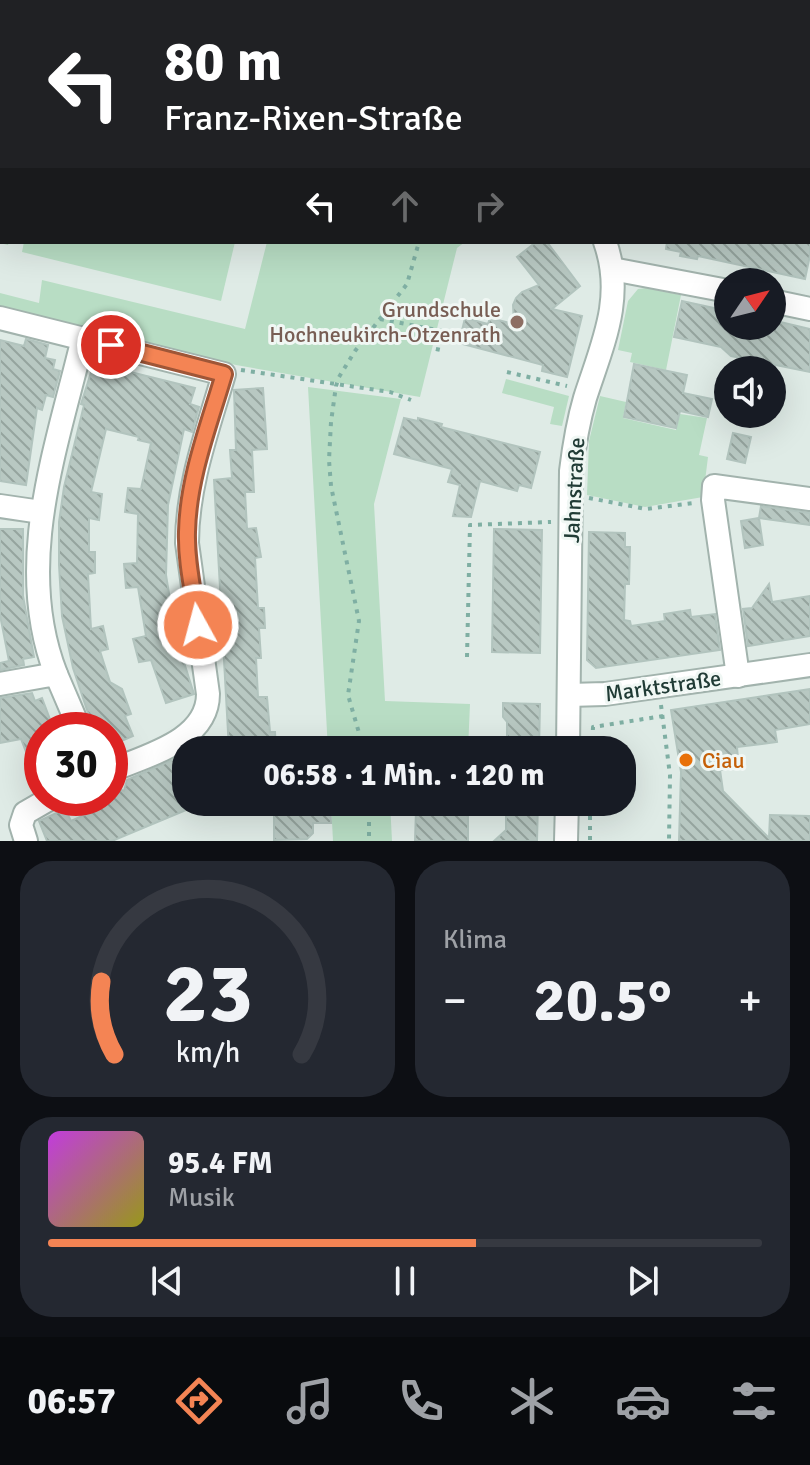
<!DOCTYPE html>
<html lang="de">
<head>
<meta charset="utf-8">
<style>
  :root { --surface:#171b24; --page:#242831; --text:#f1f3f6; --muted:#9ea1a6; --line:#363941; --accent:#f48454 }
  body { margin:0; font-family:Signika,sans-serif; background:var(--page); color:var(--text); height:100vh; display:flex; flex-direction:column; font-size:30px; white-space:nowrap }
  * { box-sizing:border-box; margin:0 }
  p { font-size:26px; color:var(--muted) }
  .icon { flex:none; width:44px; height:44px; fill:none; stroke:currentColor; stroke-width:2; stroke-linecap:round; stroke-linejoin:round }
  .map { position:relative; height:841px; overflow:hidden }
  .drawer { display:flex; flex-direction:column; gap:20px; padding:20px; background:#0d0f14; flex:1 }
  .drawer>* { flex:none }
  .guide { position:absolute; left:0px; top:0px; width:810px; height:244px; box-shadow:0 8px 32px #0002; background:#202124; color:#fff; overflow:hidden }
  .needle { width:52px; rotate:55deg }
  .buttons { position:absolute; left:714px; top:268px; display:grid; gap:16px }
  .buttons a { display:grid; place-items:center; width:72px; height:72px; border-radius:50%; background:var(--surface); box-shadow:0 8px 32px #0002; font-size:40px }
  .speed { position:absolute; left:24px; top:712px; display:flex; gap:16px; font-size:40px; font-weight:700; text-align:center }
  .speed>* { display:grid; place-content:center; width:104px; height:104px; border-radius:50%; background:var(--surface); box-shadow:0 8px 32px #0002; line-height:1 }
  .speed .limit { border:12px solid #d22; background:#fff; color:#111 }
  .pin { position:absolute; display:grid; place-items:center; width:68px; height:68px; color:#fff; margin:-34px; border:4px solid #fff; border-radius:50%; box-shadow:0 2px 8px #0007 }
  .me { position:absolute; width:88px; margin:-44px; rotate:353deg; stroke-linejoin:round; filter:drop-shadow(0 0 6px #0008) }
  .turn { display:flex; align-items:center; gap:28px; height:168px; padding:0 32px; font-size:36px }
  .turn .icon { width:104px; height:104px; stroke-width:2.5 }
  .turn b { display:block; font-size:56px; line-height:68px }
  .lanes { display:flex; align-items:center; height:76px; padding:0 32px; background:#0003; justify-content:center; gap:40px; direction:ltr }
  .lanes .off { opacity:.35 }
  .big { font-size:60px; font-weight:700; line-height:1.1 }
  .drawer .widget { flex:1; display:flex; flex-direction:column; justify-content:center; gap:12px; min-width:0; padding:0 28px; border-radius:32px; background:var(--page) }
  .drawer .dial { align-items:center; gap:0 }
  .dial svg { height:208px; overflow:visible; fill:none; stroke:var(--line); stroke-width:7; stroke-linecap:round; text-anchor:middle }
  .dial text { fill:var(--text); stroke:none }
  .song { display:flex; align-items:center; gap:24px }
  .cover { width:96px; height:96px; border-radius:12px; background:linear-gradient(135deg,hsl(290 70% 55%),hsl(60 70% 35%)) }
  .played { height:8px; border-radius:4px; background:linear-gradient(90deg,var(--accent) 60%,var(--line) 60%) }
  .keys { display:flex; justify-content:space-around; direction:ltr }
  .heat { display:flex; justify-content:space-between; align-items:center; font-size:44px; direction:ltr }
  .drawer .tiles { flex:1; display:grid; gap:20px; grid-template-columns:1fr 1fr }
  .widget:last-child { grid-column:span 2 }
  .trip { position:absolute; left:172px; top:736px; width:464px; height:80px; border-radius:32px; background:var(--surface); box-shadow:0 8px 32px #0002; font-weight:700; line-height:80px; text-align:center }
  .dock { display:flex; height:128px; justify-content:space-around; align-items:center; background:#090b0e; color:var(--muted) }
  .dock .icon { width:56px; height:56px }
  .dock .selected { color:var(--accent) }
  .dock b { font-size:36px; color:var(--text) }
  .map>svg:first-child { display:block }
</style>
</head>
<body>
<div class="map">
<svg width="810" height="841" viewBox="0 0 810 841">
  <defs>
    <pattern id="building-back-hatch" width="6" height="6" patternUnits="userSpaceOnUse" patternTransform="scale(2)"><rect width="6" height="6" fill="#b8c8c2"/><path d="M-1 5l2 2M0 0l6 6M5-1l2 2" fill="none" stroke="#95a49e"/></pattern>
  </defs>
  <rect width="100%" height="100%" fill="#dfebe6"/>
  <g fill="#b8ddc4">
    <polygon points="0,0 68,0 2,2 2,242 9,242 8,245 0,243"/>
    <polygon points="24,242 235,242 221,301 22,252"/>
    <polygon points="267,242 465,242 457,248 420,397 236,365 0,308 0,293 39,303 42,280 245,329"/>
    <polygon points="646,288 681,295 666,370 630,362 632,353 618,350 628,301 638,289"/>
    <polygon points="506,379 569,396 562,426 550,424 554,407 502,393"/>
    <polygon points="308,387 401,399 374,504 385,701 470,704 468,750 328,750"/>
    <polygon points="600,396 626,402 623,418 676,430 680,414 707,418 699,455 708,457 703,497 645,507 587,495 589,441"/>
    <polygon points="331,802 390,802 392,841 333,841"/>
  </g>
  <g fill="url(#building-back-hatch)" stroke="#b2c4be" stroke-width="2">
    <polygon points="536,242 547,242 580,286 552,309 582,316 567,377 542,371 543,365 459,343 465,318 488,324 490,318 514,324 513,305 516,298 522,292 539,285 517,257"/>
    <polygon points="667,242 810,242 810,255 805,279 698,256 697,259 680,256 681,252 666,249"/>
    <polygon points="682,301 728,311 728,326 772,326 772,320 810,329 810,372 731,356 721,347 674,337"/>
    <polygon points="26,339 48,345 45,358 55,360 53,369 60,371 53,397 46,395 42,410 37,408 26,485 0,481 0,340 24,346"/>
    <polygon points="94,363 195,388 190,404 199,407 192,432 184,429 168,505 166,575 176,637 194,694 166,703 151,660 139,662 133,639 146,636 138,587 126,588 124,564 137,563 138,514 125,512 128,488 141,489 151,443 138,440 139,437 106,429 91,492 102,494 99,520 89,518 89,552 95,552 95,573 88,574 91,629 103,626 108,649 100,651 110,682 122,689 131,714 125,716 133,736 110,746 110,730 95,730 93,728 73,668 62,616 59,565 59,522 64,487 84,405 81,404"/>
    <polygon points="634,364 687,375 683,393 712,399 708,417 680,411 676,428 624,417"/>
    <polygon points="263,388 267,449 252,450 254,492 245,492 247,529 256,528 261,557 255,558 258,608 264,608 265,628 259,628 261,658 256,658 258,697 267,697 270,732 275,732 276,750 229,750 214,480 232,478 230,450 236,450 234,390"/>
    <polygon points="404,418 418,421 418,418 442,424 441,427 540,452 531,488 519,485 517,491 480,481 471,517 453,516 460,485 448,482 452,469 394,454"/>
    <polygon points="733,433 751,437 745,463 727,459"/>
    <polygon points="761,506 810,513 810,525 759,518"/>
    <polygon points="759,518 763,545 745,548 741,521"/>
    <polygon points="0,529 23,529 23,596 34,657 23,659 24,665 0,670 0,663 9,661 0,615"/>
    <polygon points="494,529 542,530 540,653 492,652"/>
    <polygon points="589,532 625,533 625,547 630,547 629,584 625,584 624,620 630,621 631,626 665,621 664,614 690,610 691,617 715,614 720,650 596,668 587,660"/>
    <polygon points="769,584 772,602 810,596 810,636 748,646 743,609 752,608"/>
    <polygon points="810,689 810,724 775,730 777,742 737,747 738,759 728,760 729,769 720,770 723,791 769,838 770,815 810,816 810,841 679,841 681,772 671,710"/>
    <polygon points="32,693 35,701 42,698 54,730 42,730 42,787 40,788 21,739 0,743 0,698"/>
    <polygon points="503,703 540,704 539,750 507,750 507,722 503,717"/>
    <polygon points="186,754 186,810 112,841 47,841 39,821 65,809 71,821 100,808 95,798 110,798 110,786 124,791 127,780"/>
    <polygon points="330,802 331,823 313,823 313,833 307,839 274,840 274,805"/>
    <polygon points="468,802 468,841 415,841 416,810 429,810 434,815 454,815"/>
    <polygon points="506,802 538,802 537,841 494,841 506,830"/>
  </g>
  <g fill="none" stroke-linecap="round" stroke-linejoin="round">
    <defs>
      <polyline id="service" points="288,2 288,0"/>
      <g id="minor">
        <polyline points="430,0 432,2"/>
        <polyline points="782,2 783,0"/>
        <polyline points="808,32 810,33"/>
        <polyline points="612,269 728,291"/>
        <polyline points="772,301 810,309"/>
        <path d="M0 318 224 374C208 429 187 485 187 543L208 694C208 741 145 756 110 771"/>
        <polyline points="0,506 41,512"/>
        <path d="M56 674C13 564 57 447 83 338"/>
        <polyline points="738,676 713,500 714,486 810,499"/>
        <polyline points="0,684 56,674 80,730"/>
        <polyline points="569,695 605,694 810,665"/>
        <path d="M568 750 571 471C574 446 578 422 585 398 602 345 625 298 605 242"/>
        <polyline points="26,841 21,825 25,813 51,798"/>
        <polyline points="566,841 567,802"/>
      </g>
    </defs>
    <use href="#service" stroke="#a2b3ad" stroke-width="15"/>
    <use href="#minor" stroke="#a2b3ad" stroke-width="26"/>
    <g stroke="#7fafa3" stroke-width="4" stroke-dasharray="4 6" stroke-linecap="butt">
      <polyline points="808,167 810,167"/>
      <polyline points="380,319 442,331 437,353"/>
      <polyline points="241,370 390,392 411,400"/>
      <polyline points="507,372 567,386"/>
      <polyline points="589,498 646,509 694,503"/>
      <polyline points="467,657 470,525 551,522"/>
      <polyline points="661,705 670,775 669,841"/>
      <polyline points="364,750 348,695 359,621 331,486 329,460 331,422 336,386 339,377 355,351 407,284 419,242"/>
      <polyline points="592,750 593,727 663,716"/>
      <polyline points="369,802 369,841"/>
      <polyline points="590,816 590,841"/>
    </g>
    <use href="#service" stroke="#fff" stroke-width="11"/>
    <use href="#minor" stroke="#fff" stroke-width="22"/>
  </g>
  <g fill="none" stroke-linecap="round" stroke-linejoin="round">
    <defs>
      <path id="route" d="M111 345 224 374C209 425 188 478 187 532 186 563 194 594 198 625"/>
    </defs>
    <use href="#route" stroke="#9f5637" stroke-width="20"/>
    <use href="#route" stroke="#f48454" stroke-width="14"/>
  </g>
  <circle fill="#8d6e63" stroke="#f0f7f4" stroke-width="3" cx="517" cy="322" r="8"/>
  <circle fill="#e8710a" stroke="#f0f7f4" stroke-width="3" cx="686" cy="760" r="8"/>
  <g text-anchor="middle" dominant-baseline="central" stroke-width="6" stroke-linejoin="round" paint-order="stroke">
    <g font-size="22" fill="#785e54" stroke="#f0f7f4" text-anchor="end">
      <text x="501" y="309">Grundschule<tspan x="501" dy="25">Hochneukirch-Otzenrath</tspan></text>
    </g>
    <g font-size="22" fill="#203b35" stroke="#f0f7f4">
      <text transform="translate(574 490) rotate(-87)">Jahnstraße</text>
      <text transform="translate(663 686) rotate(-8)">Marktstraße</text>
    </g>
    <g font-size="22" fill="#c56008" stroke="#f0f7f4" text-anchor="start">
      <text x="702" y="760">Ciau</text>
    </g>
  </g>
</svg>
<div class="buttons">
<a><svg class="needle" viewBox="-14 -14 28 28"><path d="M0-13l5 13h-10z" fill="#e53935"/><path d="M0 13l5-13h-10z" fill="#9ea1a6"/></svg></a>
<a><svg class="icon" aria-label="sound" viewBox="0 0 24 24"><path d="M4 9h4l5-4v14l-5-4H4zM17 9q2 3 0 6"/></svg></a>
</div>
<div class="speed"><div class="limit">30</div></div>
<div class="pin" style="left:111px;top:345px;background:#d93025"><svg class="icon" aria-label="arrive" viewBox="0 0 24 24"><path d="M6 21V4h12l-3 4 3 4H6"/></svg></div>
<svg class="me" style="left:198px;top:625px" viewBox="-20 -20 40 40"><circle r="17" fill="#f48454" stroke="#fff" stroke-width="3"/><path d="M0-11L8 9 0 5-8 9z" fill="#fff"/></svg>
<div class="trip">06:58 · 1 Min. · 120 m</div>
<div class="guide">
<div class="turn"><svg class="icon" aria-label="left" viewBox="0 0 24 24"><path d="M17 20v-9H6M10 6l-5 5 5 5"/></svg><div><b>80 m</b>Franz-Rixen-Straße</div></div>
<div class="lanes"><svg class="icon" aria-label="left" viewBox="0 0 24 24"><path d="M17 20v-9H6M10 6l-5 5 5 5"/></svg><svg class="icon off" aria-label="ahead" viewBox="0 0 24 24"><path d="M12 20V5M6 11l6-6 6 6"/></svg><svg class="icon off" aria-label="right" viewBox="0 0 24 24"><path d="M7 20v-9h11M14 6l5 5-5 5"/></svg></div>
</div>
</div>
<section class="drawer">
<div class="tiles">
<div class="widget dial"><svg viewBox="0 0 100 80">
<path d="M14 69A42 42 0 1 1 86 69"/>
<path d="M14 69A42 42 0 0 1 9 41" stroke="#f48454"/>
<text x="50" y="56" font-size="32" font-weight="700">23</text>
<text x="50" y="72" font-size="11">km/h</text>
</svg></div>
<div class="widget"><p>Klima</p>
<div class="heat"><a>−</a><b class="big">20.5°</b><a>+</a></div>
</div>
<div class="widget">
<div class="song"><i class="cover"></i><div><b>95.4 FM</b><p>Musik</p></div></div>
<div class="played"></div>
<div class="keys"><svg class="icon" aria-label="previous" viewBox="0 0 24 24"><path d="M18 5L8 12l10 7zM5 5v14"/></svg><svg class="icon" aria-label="pause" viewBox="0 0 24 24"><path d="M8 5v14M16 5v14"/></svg><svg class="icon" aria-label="next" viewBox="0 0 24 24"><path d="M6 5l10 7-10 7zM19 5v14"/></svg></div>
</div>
</div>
</section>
<nav class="dock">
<b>06:57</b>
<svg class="icon selected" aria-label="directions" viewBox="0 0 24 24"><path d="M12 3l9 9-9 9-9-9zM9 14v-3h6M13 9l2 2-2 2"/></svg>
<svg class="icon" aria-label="music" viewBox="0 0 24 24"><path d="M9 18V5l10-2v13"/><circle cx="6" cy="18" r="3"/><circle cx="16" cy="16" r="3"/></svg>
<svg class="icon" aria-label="phone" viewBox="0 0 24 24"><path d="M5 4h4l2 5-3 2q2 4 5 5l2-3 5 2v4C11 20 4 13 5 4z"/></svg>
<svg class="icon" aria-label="climate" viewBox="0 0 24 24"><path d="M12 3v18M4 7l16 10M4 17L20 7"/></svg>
<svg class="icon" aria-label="car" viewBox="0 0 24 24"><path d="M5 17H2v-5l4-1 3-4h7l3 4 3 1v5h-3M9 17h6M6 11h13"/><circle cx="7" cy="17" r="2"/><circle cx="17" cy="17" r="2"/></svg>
<svg class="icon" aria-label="filters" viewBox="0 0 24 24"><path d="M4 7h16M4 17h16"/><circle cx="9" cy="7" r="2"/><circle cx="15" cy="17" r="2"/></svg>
</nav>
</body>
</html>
